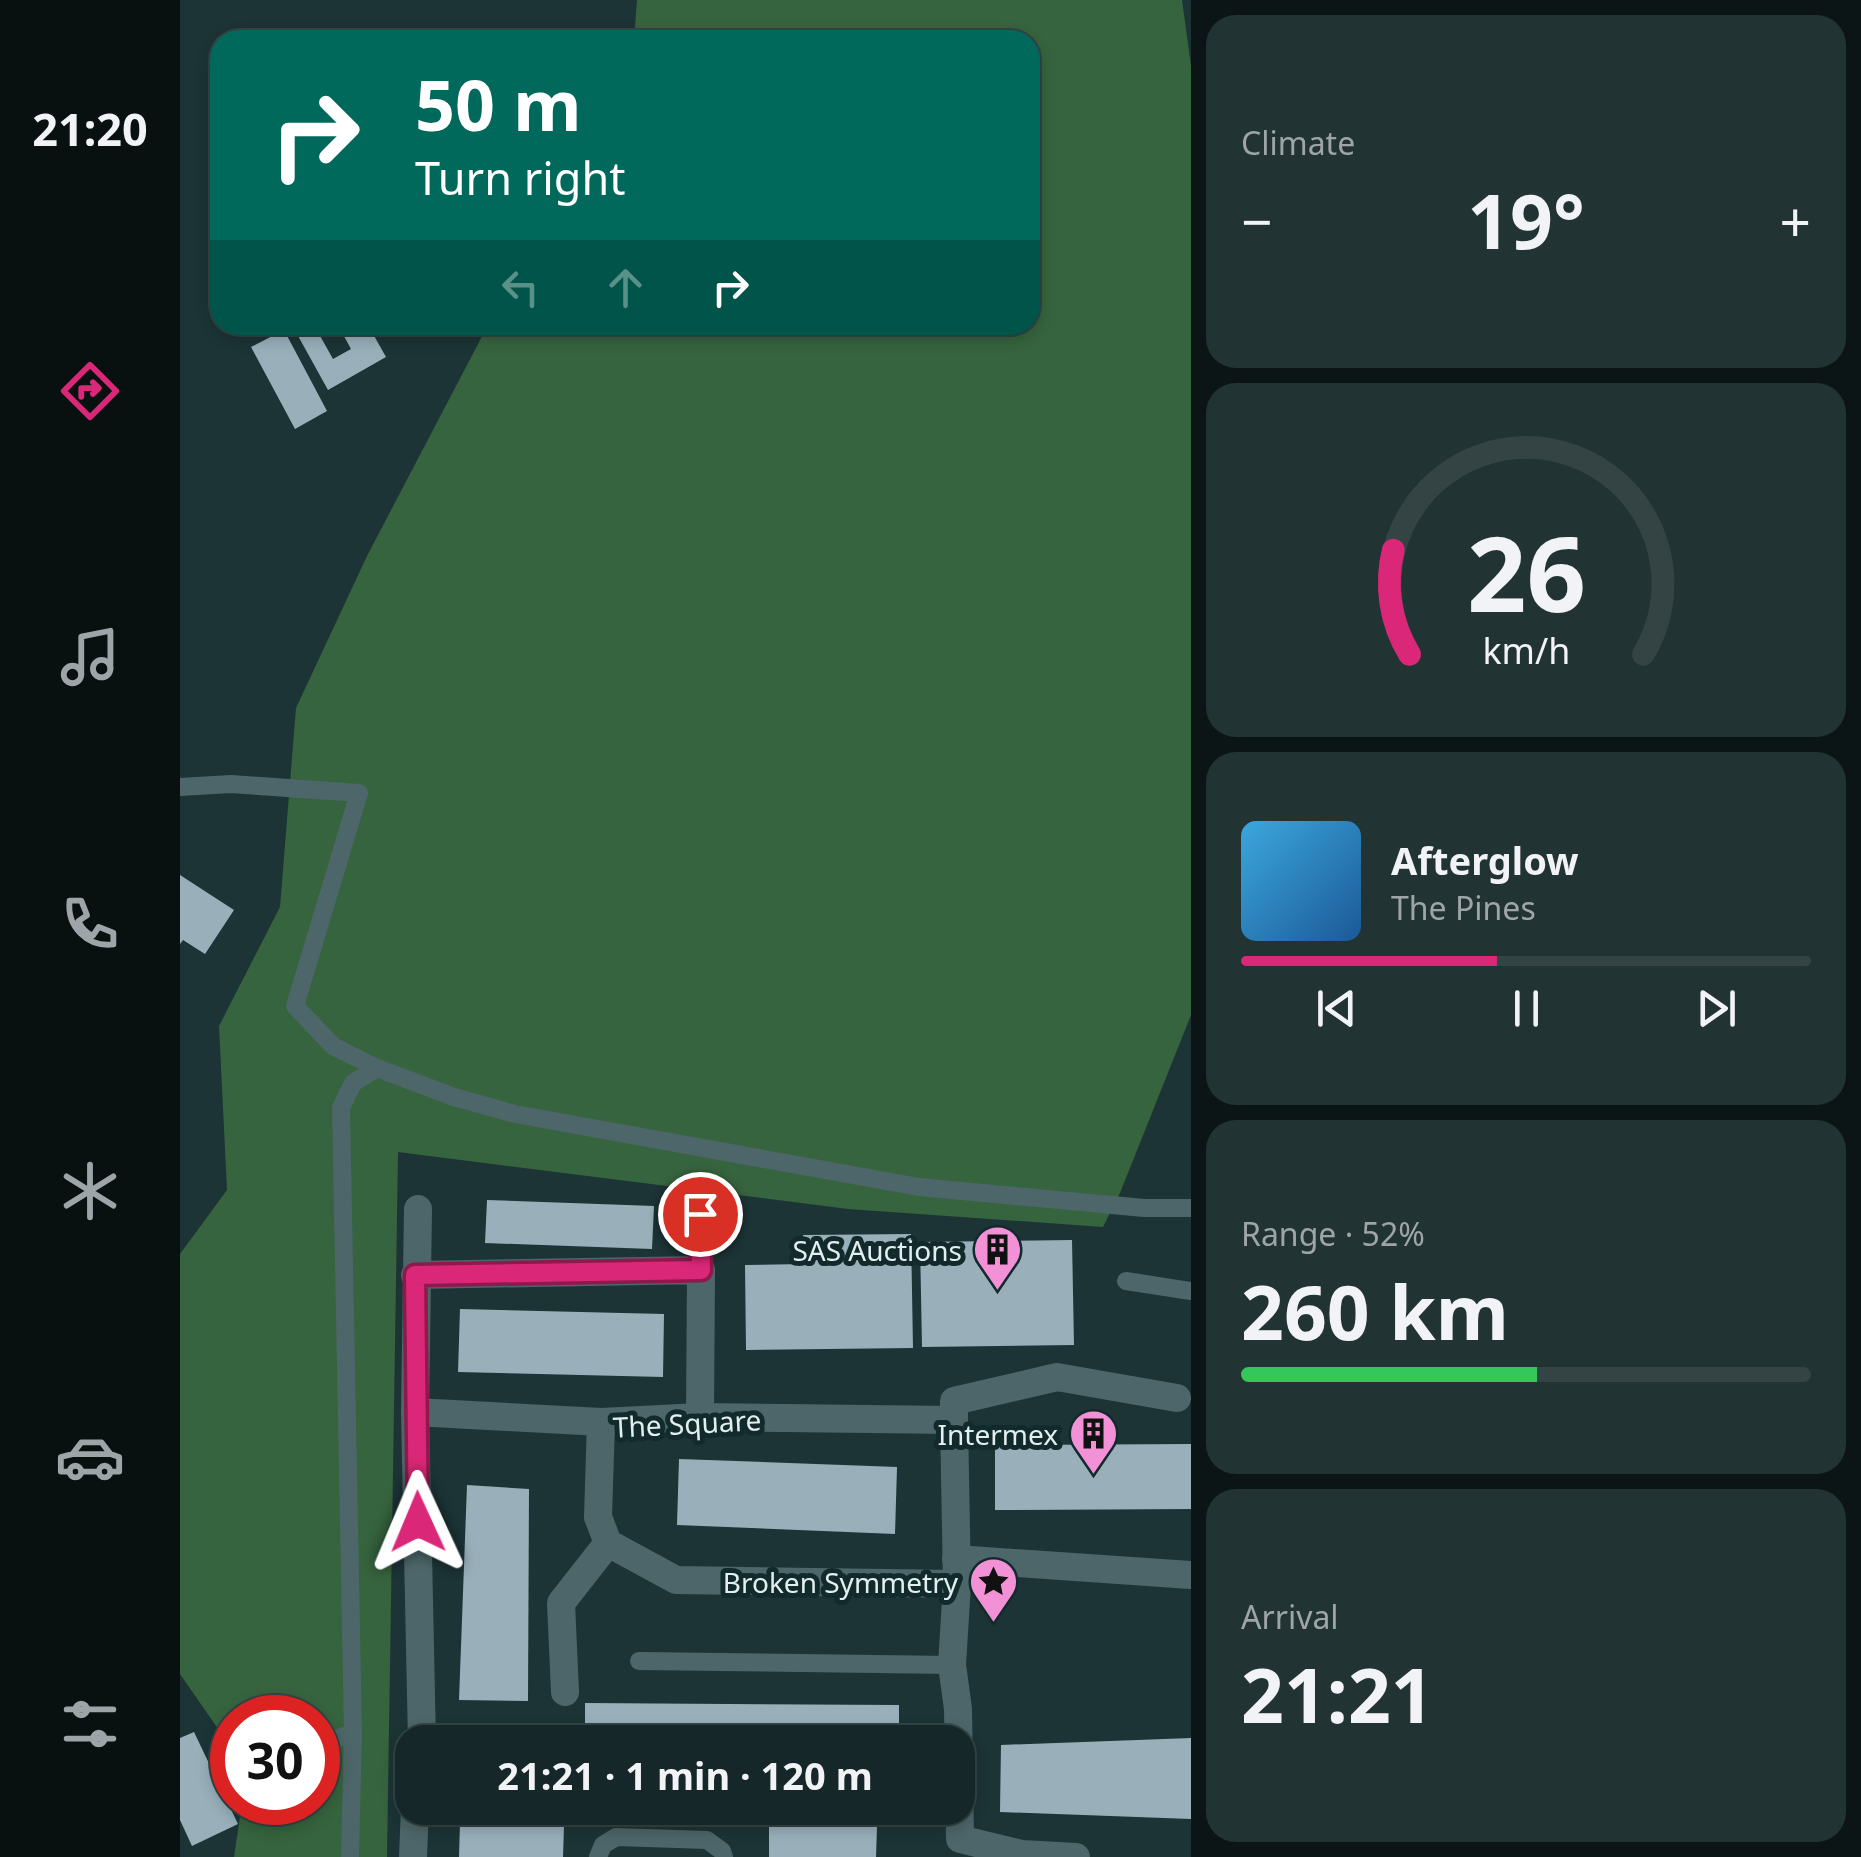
<!DOCTYPE html>
<html lang="en">
<head>
<meta charset="utf-8">
<style>
  :root { --surface:#152728; --page:#223334; --text:#f1f3f6; --muted:#9da5a8; --line:#344445; --accent:#db2777 }
  body { margin:0; font-family:"Noto Sans",sans-serif; background:var(--page); color:var(--text); height:100vh; display:flex; flex-direction:column; font-size:38px; white-space:nowrap }
  * { box-sizing:border-box; margin:0 }
  p { font-size:32px; color:var(--muted) }
  .icon { flex:none; width:55px; height:55px; fill:none; stroke:currentColor; stroke-width:2; stroke-linecap:round; stroke-linejoin:round }
  .map { position:relative; flex:1; overflow:hidden }
  .sheet { display:flex; flex-direction:column; gap:15px; padding:15px; background:#0c1516; width:670px }
  .sheet>* { flex:none }
  .guide { position:absolute; left:30px; top:30px; width:830px; height:305px; border-radius:30px; box-shadow:0 5px 15px #0003,0 0 0 2px var(--line); background:#00695c; color:#fff; overflow:hidden }
  .speed { position:absolute; left:30px; top:1695px; display:flex; gap:20px; font-size:50px; font-weight:700; text-align:center }
  .speed>* { display:grid; place-content:center; width:130px; height:130px; border-radius:50%; background:var(--surface); box-shadow:0 5px 15px #0003,0 0 0 2px var(--line); line-height:1 }
  .speed .limit { border:15px solid #d22; background:#fff; color:#111 }
  .pin { position:absolute; display:grid; place-items:center; width:85px; height:85px; color:#fff; margin:-42px; border:5px solid #fff; border-radius:50%; box-shadow:0 2px 10px #0007 }
  .me { position:absolute; width:110px; margin:-55px; rotate:359deg; stroke-linejoin:round; filter:drop-shadow(0 0 8px #0008) }
  .turn { display:flex; align-items:center; gap:35px; height:210px; padding:0 40px; font-size:45px }
  .turn .icon { width:130px; height:130px; stroke-width:2.5 }
  .turn b { display:block; font-size:70px; line-height:85px }
  .lanes { display:flex; align-items:center; height:95px; padding:0 40px; background:#0003; justify-content:center; gap:50px; direction:ltr }
  .lanes .off { opacity:.35 }
  .big { font-size:75px; font-weight:700; line-height:1.1 }
  .sheet .tile { flex:1; display:flex; flex-direction:column; justify-content:center; gap:15px; min-width:0; padding:0 35px; border-radius:30px; background:var(--page) }
  .sheet .dial { align-items:center; gap:0 }
  .dial svg { height:260px; overflow:visible; fill:none; stroke:var(--line); stroke-width:7; stroke-linecap:round; text-anchor:middle }
  .dial text { fill:var(--text); stroke:none }
  .song { display:flex; align-items:center; gap:30px }
  .cover { width:120px; height:120px; border-radius:15px; background:linear-gradient(135deg,hsl(200 70% 55%),hsl(210 70% 35%)) }
  .played { height:10px; border-radius:5px; background:linear-gradient(90deg,var(--accent) 45%,var(--line) 45%) }
  .keys { display:flex; justify-content:space-around; direction:ltr }
  .heat { display:flex; justify-content:space-between; align-items:center; font-size:55px; direction:ltr }
  .charge { height:15px; border-radius:8px; background:linear-gradient(90deg,#34c759 52%,var(--line) 0) }
  .trip { position:absolute; left:215px; top:1725px; width:580px; height:100px; border-radius:30px; background:var(--surface); box-shadow:0 5px 15px #0003,0 0 0 2px var(--line); font-weight:700; line-height:100px; text-align:center }
  main { display:flex; flex:1; min-height:0 }
  .tab-bar { display:flex; flex-direction:column; width:180px; justify-content:space-around; align-items:center; background:#081010; color:var(--muted) }
  .tab-bar .icon { width:70px; height:70px }
  .tab-bar .active { color:var(--accent) }
  .tab-bar b { font-size:45px; color:var(--text) }
  .map>svg:first-child { display:block }
</style>
</head>
<body>
<main>
<nav class="tab-bar">
<b>21:20</b>
<svg class="icon active" aria-label="directions" viewBox="0 0 24 24"><path d="M12 3l9 9-9 9-9-9zM9 14v-3h6M13 9l2 2-2 2"/></svg>
<svg class="icon" aria-label="music" viewBox="0 0 24 24"><path d="M9 18V5l10-2v13"/><circle cx="6" cy="18" r="3"/><circle cx="16" cy="16" r="3"/></svg>
<svg class="icon" aria-label="phone" viewBox="0 0 24 24"><path d="M5 4h4l2 5-3 2q2 4 5 5l2-3 5 2v4C11 20 4 13 5 4z"/></svg>
<svg class="icon" aria-label="climate" viewBox="0 0 24 24"><path d="M12 3v18M4 7l16 10M4 17L20 7"/></svg>
<svg class="icon" aria-label="car" viewBox="0 0 24 24"><path d="M5 17H2v-5l4-1 3-4h7l3 4 3 1v5h-3M9 17h6M6 11h13"/><circle cx="7" cy="17" r="2"/><circle cx="17" cy="17" r="2"/></svg>
<svg class="icon" aria-label="filters" viewBox="0 0 24 24"><path d="M4 7h16M4 17h16"/><circle cx="9" cy="7" r="2"/><circle cx="15" cy="17" r="2"/></svg>
</nav>
<div class="map">
<svg width="1011" height="1857" viewBox="0 0 1011 1857">
  <rect width="100%" height="100%" fill="#1c3436"/>
  <polygon fill="#36643e" points="457,0 1002,0 1011,66 1011,1015 940,1193 923,1227 668,1209 218,1152 207,1857 54,1857 62,1803 138,1802 138,1718 52,1718 52,1749 0,1674 0,1254 47,1190 39,1026 100,907 116,708 187,556 308,325 850,325 850,40 454,40"/>
  <g fill="#99b0bb">
    <polygon points="112,325 134,325 153,359 171,349 158,325 188,325 206,357 148,390"/>
    <polygon points="104,330 147,411 115,429 71,347"/>
    <polygon points="0,875 54,910 25,954 3,940 0,944"/>
    <polygon points="307,1200 474,1206 472,1249 305,1243"/>
    <polygon points="731,1234 733,1348 566,1350 565,1265 624,1264 623,1235"/>
    <polygon points="892,1240 894,1345 742,1347 740,1242"/>
    <polygon points="280,1309 484,1314 483,1377 278,1372"/>
    <polygon points="1011,1444 1011,1509 815,1510 815,1445"/>
    <polygon points="499,1459 717,1467 715,1534 497,1525"/>
    <polygon points="287,1485 349,1489 348,1701 279,1700"/>
    <polygon points="405,1703 719,1705 719,1742 405,1742"/>
    <polygon points="14,1732 58,1824 12,1846 0,1820 0,1738"/>
    <polygon points="1011,1738 1011,1819 820,1812 821,1745"/>
    <polygon points="280,1823 384,1825 383,1857 279,1857"/>
    <polygon points="589,1826 697,1827 696,1857 589,1857"/>
  </g>
  <g fill="none" stroke-linecap="round" stroke-linejoin="round">
    <g stroke="#4d6669" stroke-width="18">
      <polyline points="0,787 51,784 179,793 115,1006 153,1046 197,1068"/>
      <polyline points="520,1213 521,1270"/>
      <polyline points="946,1281 1011,1291"/>
      <polyline points="459,1661 772,1665"/>
      <polyline points="138,1745 173,1733"/>
      <polyline points="49,1776 52,1775"/>
      <polyline points="170,1857 173,1733 161,1108 173,1083 197,1068 274,1097 335,1114 739,1187 964,1208 1011,1208"/>
      <polyline points="418,1857 423,1845 436,1837 527,1840 542,1851 544,1857"/>
    </g>
    <g stroke="#4d6669" stroke-width="28">
      <polyline points="238,1209 235,1412 242,1742"/>
      <polyline points="235,1275 521,1270 520,1417"/>
      <polyline points="235,1412 421,1422 520,1417 774,1420 777,1584 772,1665 778,1709 780,1839 842,1854 896,1857"/>
      <polyline points="774,1420 774,1401 877,1377 997,1398"/>
      <polyline points="421,1422 418,1517 428,1543 496,1580 777,1584"/>
      <polyline points="776,1559 1011,1575"/>
      <polyline points="385,1692 381,1603 428,1543"/>
      <polyline points="233,1857 235,1808"/>
    </g>
  </g>
  <g fill="none" stroke-linecap="round" stroke-linejoin="round">
    <defs>
      <polyline id="route" points="238,1522 235,1275 521,1270 520,1214"/>
    </defs>
    <use href="#route" stroke="#8e194d" stroke-width="25"/>
    <use href="#route" stroke="#db2777" stroke-width="18"/>
  </g>
  <defs>
    <symbol id="building-pin" viewBox="-11 -11 22 30"><path d="M0 17L-7.5 6A9.5 9.5 0 1 1 7.5 6Z" fill="#f391d6" stroke="#122a2c"/><path d="M-4-6H4V6H1V3H-1V6H-4ZM-2.5-4.3h1.7v1.8h-1.7ZM.8-4.3h1.7v1.8H.8ZM-2.5-1h1.7V.8h-1.7ZM.8-1h1.7V.8H.8Z" fill="#111"/></symbol>
    <symbol id="sight-pin" viewBox="-11 -11 22 30"><path d="M0 17L-7.5 6A9.5 9.5 0 1 1 7.5 6Z" fill="#f391d6" stroke="#122a2c"/><path d="M0-6L1.8-2.2L6-1.7L2.9 1.2L3.7 5.4L0 3.3L-3.7 5.4L-2.9 1.2L-6-1.7L-1.8-2.2Z" fill="#111"/></symbol>
  </defs>
  <g fill-rule="evenodd">
    <use href="#building-pin" x="790" y="1222" width="55" height="75"/>
    <use href="#building-pin" x="886" y="1406" width="55" height="75"/>
    <use href="#sight-pin" x="786" y="1554" width="55" height="75"/>
  </g>
  <g text-anchor="middle" dominant-baseline="central" stroke-width="10" stroke-linejoin="round" paint-order="stroke">
    <g font-size="28" fill="#e1eff0" stroke="#122a2c" text-anchor="end">
      <text x="782" y="1250">SAS Auctions</text>
      <text x="878" y="1434">Intermex</text>
      <text x="778" y="1582">Broken Symmetry</text>
    </g>
    <g font-size="28" fill="#e1eff0" stroke="#122a2c">
      <text transform="translate(507 1423) rotate(-3)">The Square</text>
    </g>
  </g>
</svg>
<div class="speed"><div class="limit">30</div></div>
<div class="pin" style="left:520px;top:1214px;background:#d93025"><svg class="icon" aria-label="arrive" viewBox="0 0 24 24"><path d="M6 21V4h12l-3 4 3 4H6"/></svg></div>
<svg class="me" style="left:238px;top:1522px" viewBox="-20 -20 40 40"><path d="M0-17L14 15 0 8-14 15z" fill="#db2777" stroke="#fff" stroke-width="4"/></svg>
<div class="trip">21:21 · 1 min · 120 m</div>
<div class="guide">
<div class="turn"><svg class="icon" aria-label="right" viewBox="0 0 24 24"><path d="M7 20v-9h11M14 6l5 5-5 5"/></svg><div><b>50 m</b>Turn right</div></div>
<div class="lanes"><svg class="icon off" aria-label="left" viewBox="0 0 24 24"><path d="M17 20v-9H6M10 6l-5 5 5 5"/></svg><svg class="icon off" aria-label="ahead" viewBox="0 0 24 24"><path d="M12 20V5M6 11l6-6 6 6"/></svg><svg class="icon" aria-label="right" viewBox="0 0 24 24"><path d="M7 20v-9h11M14 6l5 5-5 5"/></svg></div>
</div>
</div>
<section class="sheet">
<div class="tile"><p>Climate</p>
<div class="heat"><a>−</a><b class="big">19°</b><a>+</a></div>
</div>
<div class="tile dial"><svg viewBox="0 0 100 80">
<path d="M14 69A42 42 0 1 1 86 69"/>
<path d="M14 69A42 42 0 0 1 9 37" stroke="#db2777"/>
<text x="50" y="56" font-size="32" font-weight="700">26</text>
<text x="50" y="72" font-size="11">km/h</text>
</svg></div>
<div class="tile">
<div class="song"><i class="cover"></i><div><b>Afterglow</b><p>The Pines</p></div></div>
<div class="played"></div>
<div class="keys"><svg class="icon" aria-label="previous" viewBox="0 0 24 24"><path d="M18 5L8 12l10 7zM5 5v14"/></svg><svg class="icon" aria-label="pause" viewBox="0 0 24 24"><path d="M8 5v14M16 5v14"/></svg><svg class="icon" aria-label="next" viewBox="0 0 24 24"><path d="M6 5l10 7-10 7zM19 5v14"/></svg></div>
</div>
<div class="tile"><p>Range · 52%</p><b class="big">260 km</b><div class="charge"></div></div>
<div class="tile"><p>Arrival</p><b class="big">21:21</b></div>
</section>
</main>
</body>
</html>
